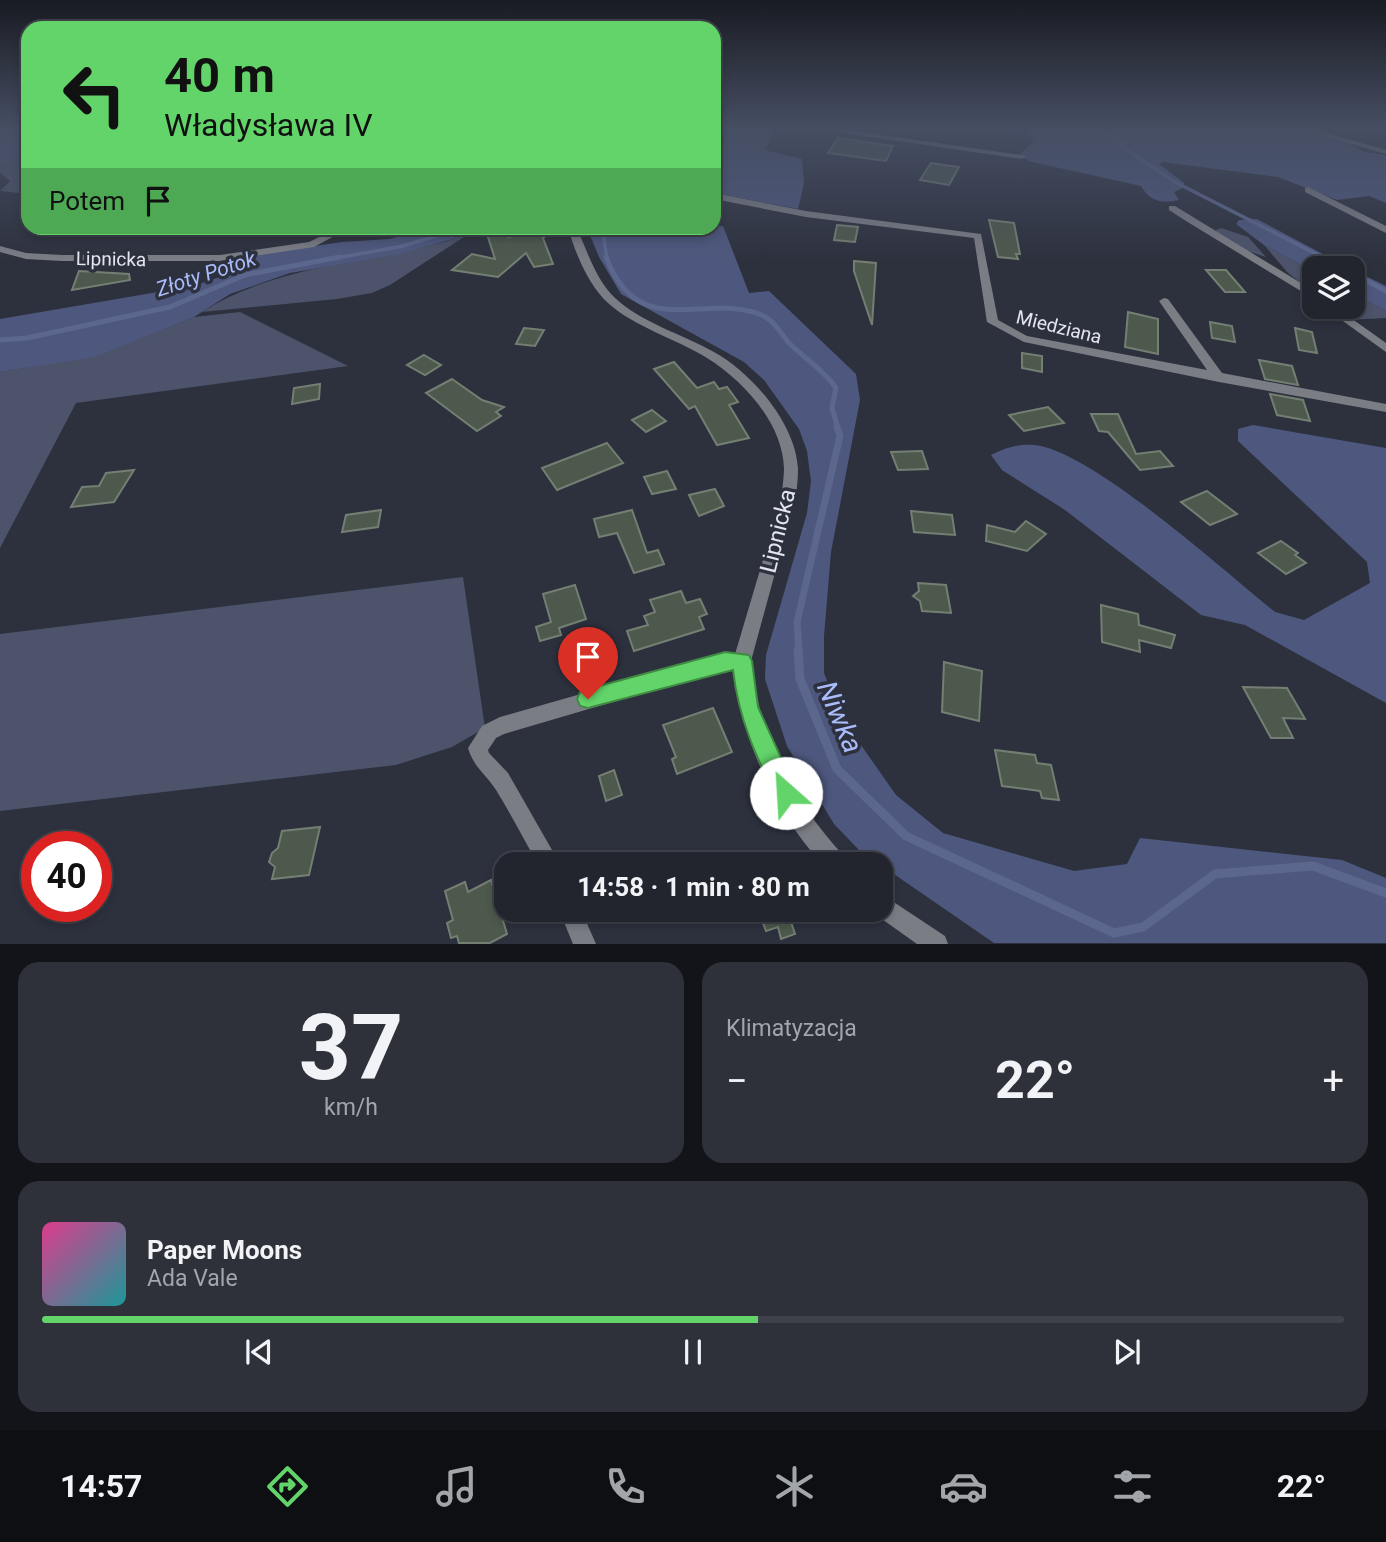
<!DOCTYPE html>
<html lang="pl">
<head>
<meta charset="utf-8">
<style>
  :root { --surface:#22252e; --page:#2e313a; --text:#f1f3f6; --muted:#a2a5aa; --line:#3f424a; --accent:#62d469 }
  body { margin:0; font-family:Roboto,sans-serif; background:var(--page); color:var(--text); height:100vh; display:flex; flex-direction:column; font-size:26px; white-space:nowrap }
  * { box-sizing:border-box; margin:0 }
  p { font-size:23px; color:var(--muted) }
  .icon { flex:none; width:38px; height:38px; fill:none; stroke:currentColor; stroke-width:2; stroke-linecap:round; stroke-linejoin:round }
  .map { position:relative; height:944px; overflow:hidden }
  .panel { display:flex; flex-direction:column; gap:18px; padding:18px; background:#131419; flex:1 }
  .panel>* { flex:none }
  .banner { position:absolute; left:21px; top:21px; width:700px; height:214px; border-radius:21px; box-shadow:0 4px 10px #0003,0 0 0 2px var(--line); background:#62d469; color:#111; overflow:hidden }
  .buttons { position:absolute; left:1302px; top:256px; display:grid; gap:14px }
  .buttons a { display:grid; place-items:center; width:63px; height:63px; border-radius:14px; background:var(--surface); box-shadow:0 4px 10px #0003,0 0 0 2px var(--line); font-size:35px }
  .speed { position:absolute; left:21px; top:831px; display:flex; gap:14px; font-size:35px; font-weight:700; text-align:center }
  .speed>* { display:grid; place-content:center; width:91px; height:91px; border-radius:50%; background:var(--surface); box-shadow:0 4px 10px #0003,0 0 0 2px var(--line); line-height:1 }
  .speed .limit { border:10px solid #d22; background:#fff; color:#111 }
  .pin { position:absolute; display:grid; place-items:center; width:60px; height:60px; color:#fff; margin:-72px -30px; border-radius:50% 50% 50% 0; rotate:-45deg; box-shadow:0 0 7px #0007 }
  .pin .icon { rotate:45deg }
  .me { position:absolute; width:77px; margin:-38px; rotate:334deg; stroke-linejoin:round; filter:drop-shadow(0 0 5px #0008) }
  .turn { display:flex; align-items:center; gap:24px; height:147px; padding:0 28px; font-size:32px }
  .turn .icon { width:91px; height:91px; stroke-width:2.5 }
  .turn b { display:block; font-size:49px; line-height:60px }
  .then { display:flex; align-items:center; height:66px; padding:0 28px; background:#0003; gap:14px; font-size:26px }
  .big { font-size:52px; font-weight:700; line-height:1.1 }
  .panel .tile { flex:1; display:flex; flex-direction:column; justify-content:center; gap:10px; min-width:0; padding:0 24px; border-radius:21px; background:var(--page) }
  .panel .dial { align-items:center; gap:0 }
  .dial b { font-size:91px; line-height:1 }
  .song { display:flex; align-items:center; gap:21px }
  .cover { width:84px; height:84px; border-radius:10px; background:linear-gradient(135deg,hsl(330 70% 55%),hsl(180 70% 35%)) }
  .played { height:7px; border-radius:4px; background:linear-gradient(90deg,var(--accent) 55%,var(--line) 55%) }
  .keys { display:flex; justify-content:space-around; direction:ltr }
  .heat { display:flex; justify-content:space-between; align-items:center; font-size:38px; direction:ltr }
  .panel .tiles { flex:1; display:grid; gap:18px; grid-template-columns:1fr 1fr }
  .tile:last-child { grid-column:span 2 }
  .trip { position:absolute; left:494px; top:852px; width:399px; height:70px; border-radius:21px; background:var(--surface); box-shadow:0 4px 10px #0003,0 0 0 2px var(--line); font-weight:700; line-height:70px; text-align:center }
  .tab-bar { display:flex; height:112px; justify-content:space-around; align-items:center; background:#0e0f12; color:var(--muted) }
  .tab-bar .icon { width:49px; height:49px }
  .tab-bar .active { color:var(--accent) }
  .tab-bar b { font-size:32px; color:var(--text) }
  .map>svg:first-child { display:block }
</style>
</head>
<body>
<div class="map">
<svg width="1386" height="944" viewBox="0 0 1386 944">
  <rect width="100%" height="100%" fill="#2d313e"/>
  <g fill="#4c536a">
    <polygon points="28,147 28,194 0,191 10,181 0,173 0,167"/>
    <polygon points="1221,228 1248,237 1266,257 1244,250 1217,235 1216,230"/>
    <path d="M467 235 390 285 372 293 337 299 202 312C282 261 379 264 467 235Z"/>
    <polygon points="1264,245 1314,272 1314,293 1288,273"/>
    <polygon points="1353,293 1386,311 1386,318 1349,320 1331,306 1353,306"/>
    <polygon points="240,312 348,366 76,403 0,548 0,372 95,356 194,317"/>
    <polygon points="463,577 485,728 452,747 396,765 0,811 0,634"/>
  </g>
  <g fill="#4e587e">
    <polygon points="0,129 28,129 28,147 0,167"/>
    <polygon points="721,129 776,129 765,150 802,159 804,183 798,209 714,193 714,141"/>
    <path d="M1026 129H1297L1347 143 1365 152 1386 155V203L1369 196 1337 200 1278 177 1163 162 1159 164 1184 183 1183 188 1174 192 1179 200C1162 204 1149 201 1141 186L1028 161 1020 154 1034 141Z"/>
    <polygon points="1257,219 1349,268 1314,268 1314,272 1264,245 1236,224 1239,220"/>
    <polygon points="714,226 723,226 749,293 769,291 856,374 860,400 831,552 824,636 824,673 842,718 896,795 943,833 1074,871 1127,864 1140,838 1342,860 1386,878 1386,943 994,943 859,850 834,824 787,746 765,679 766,655 807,513 811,481 807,451 799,429 764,380 744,362 621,294 599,257 587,228"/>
    <polygon points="432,228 479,228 467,235 400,254 290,273 230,294 194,317 95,357 0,372 0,319 193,286 231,273 242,257 342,242 389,239"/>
    <polygon points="1353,270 1386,286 1386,311 1353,293"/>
    <path d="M1253 425 1386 448V703L1245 625 1201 615 1065 510 1002 470 991 455C1005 448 1017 444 1033 445 1089 448 1226 573 1275 612L1304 620 1370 583 1367 562 1238 441V429Z"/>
  </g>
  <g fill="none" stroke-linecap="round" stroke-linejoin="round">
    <g stroke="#5c678e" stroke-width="3.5">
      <polyline points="1098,129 1121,141 1122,147 1175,182 1326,259"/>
      <polyline points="602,228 607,259"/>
      <polyline points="331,259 403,246 462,228"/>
    </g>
    <g stroke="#5c678e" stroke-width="5">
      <path d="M606 257C638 342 701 293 759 314 774 319 780 333 790 344 805 359 823 369 836 388L832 408 838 429"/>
      <polyline points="1322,257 1343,268"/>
      <polyline points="1353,273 1386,291"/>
      <polyline points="0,340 27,338 170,307 245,275 340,257"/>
    </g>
    <polyline stroke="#5c678e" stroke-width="7" points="799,652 797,622 840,436 837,427"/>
    <polyline stroke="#5c678e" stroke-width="9" points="798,650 800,679 837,769 906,836 1114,933 1143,927 1215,874 1313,866 1386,893"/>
  </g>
  <g fill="#4d594d" stroke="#737f72" stroke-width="2">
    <polygon points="838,138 893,146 886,161 828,153"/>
    <polygon points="931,163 959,167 949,185 920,180"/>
    <polygon points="989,220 1014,223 1020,254 1016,254 1018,259 998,257"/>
    <polygon points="837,225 858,227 855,242 834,240"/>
    <polygon points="553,230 543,238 553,264 534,267 526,253 498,277 452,270 472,254 495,259 487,234 506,231 508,237"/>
    <polygon points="854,261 876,263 872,325 854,271"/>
    <polygon points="1206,270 1226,270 1245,292 1225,292"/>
    <polygon points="79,271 129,274 130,280 72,290"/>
    <polygon points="1128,312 1158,319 1158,354 1125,347"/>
    <polygon points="1210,322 1232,326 1235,342 1212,338"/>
    <polygon points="524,328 544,330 535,346 516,344"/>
    <polygon points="1295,328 1312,332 1317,353 1299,350"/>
    <polygon points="1022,353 1042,356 1042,372 1022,368"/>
    <polygon points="424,355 441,365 425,375 407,365"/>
    <polygon points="1259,360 1292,366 1298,385 1265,379"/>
    <polygon points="674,362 697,388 714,382 719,389 727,387 738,402 729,405 749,438 717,445 695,406 689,409 654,369"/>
    <polygon points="452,379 482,400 504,407 496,412 501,416 477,431 426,393"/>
    <polygon points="320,384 319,399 292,404 294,388"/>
    <polygon points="1270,394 1303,400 1310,421 1277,415"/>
    <polygon points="1048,407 1064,423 1024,431 1009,415"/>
    <polygon points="652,410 666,421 646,432 632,420"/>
    <polygon points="1091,414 1118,414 1136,454 1160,451 1173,466 1140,470 1108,432 1099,431"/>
    <polygon points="607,443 623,463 557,490 542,468"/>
    <polygon points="922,451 928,469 898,470 891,452"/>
    <polygon points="134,470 114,502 71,507 82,487 99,486 106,473"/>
    <polygon points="667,471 676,489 652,494 644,477"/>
    <polygon points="715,489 724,506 699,516 689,495"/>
    <polygon points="1207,491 1237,514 1210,525 1181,502"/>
    <polygon points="381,510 378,527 342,532 346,515"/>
    <polygon points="632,510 647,553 658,550 664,564 634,573 617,533 599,537 594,519"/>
    <polygon points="911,511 952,515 955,535 914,532"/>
    <polygon points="1026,521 1046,534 1027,551 986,541 987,525 1015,532"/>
    <polygon points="1281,541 1298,553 1295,555 1306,563 1286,574 1258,553"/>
    <polygon points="918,583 946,585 951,613 922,611 920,601 913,596 919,591"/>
    <polygon points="575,585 586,619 559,628 561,635 540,641 536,627 551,622 543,594"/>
    <polygon points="681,591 686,603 700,599 707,614 699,617 704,629 634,651 627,631 648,625 644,616 655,612 650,600"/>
    <polygon points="1101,605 1138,614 1139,625 1175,635 1171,648 1139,640 1140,652 1102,642"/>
    <polygon points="944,662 982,671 979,721 942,712"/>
    <polygon points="1243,687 1287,688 1305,719 1283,718 1293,738 1271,738"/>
    <polygon points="713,708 732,752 677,774 672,759 676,757 663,725"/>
    <polygon points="995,750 1035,755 1037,763 1051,765 1059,800 1042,798 1040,791 1002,786"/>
    <polygon points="614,770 622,795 606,801 599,776"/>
    <polygon points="320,827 309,875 272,879 275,867 269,862 272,853 278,848 282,831"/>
    <polygon points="491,880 507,934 490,943 459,943 457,936 451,938 447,923 453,920 445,891 465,882 468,892"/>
    <polygon points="758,910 819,910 820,913 791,922 795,934 781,939 778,927 766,931"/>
  </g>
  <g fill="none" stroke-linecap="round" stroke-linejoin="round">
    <g fill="#7b7d85" fill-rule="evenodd">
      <polygon points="817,129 839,129 1022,155 1026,157 1022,159"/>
      <polygon points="1299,129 1313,129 1386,150 1386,154"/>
      <polygon points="1308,187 1386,226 1386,233 1305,192 1305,188"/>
      <polygon points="714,193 806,211 981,234 998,320 1027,336 1207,370 1159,301 1164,298 1168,299 1222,373 1386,404 1386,412 1219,382 1024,342 987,322 974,238 806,217 714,199"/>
      <polygon points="1169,206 1175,206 1314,291 1314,299 1186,221 1169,210"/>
      <polygon points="338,228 349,228 314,247 220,261 62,261 26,259 0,252 0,246 26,253 62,255 220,255 309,242"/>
      <polygon points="1322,306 1334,306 1386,343 1386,352"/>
      <path d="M725 653 748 656 751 661 748 666 725 669 504 734 496 738 488 750 489 753 508 773 560 864H538C524 840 511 814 496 790 486 774 474 768 468 748L482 726 500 717Z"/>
      <polygon points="559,910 581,910 596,944 573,944"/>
    </g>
    <g fill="#7b7d85" fill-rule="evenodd">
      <path d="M568 228H577C587 251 596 280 615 298 642 323 682 334 714 352 752 373 796 424 798 469 798 478 797 487 796 496L751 661C759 736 793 801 844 856L846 864H822C772 809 740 735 733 661L782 496C782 487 784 478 784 469 783 424 744 381 707 358 675 338 636 328 608 303 588 285 575 252 568 228Z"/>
      <polygon points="880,893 945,936 948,944 917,944 872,912 871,910 880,910"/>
    </g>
  </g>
  <linearGradient id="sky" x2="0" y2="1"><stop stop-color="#191b22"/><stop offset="0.49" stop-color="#464e63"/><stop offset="1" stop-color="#464e63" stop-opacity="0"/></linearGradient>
  <rect width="1386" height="261" fill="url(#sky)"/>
  <path fill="#62d469" stroke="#408a44" stroke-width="2" d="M725 652 749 655 752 661 758 707 797 793 794 801 786 804 778 801C756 756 739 721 733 670L588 708 580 706 577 699 580 692 588 689Z"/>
  <g text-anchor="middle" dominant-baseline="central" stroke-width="7" stroke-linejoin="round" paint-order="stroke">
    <g font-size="19" fill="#e3e6ee" stroke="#2d313e">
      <text transform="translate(111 259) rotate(1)">Lipnicka</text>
      <text transform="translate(1059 327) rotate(14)">Miedziana</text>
    </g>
    <g font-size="21" font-style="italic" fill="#aabcfb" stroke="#2d313e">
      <text transform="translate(206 274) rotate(-18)">Złoty Potok</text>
    </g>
    <g font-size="23" fill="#e3e6ee" stroke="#2d313e">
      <text transform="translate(778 531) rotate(-76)">Lipnicka</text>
    </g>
    <g font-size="28" font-style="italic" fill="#aabcfb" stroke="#2d313e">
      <text transform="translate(840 717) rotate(67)">Niwka</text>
    </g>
  </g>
</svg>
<div class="buttons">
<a><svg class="icon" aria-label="layers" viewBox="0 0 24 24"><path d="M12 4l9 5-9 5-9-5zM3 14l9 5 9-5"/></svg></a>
</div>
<div class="speed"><div class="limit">40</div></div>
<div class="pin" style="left:588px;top:699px;background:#d93025"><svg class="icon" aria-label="arrive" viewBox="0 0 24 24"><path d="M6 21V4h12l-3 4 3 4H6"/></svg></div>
<svg class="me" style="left:786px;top:793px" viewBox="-20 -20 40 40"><circle r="19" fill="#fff"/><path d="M0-13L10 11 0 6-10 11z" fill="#62d469"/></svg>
<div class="trip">14:58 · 1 min · 80 m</div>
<div class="banner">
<div class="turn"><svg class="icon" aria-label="left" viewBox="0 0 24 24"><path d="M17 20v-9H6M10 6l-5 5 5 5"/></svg><div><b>40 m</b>Władysława IV</div></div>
<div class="then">Potem<svg class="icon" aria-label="arrive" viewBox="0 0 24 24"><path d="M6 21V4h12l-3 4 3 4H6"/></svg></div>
</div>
</div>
<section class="panel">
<div class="tiles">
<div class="tile dial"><b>37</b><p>km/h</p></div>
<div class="tile"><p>Klimatyzacja</p>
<div class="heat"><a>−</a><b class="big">22°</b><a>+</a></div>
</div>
<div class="tile">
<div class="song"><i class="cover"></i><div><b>Paper Moons</b><p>Ada Vale</p></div></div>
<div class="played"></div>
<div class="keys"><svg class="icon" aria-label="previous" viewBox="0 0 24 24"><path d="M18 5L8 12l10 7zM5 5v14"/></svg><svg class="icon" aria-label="pause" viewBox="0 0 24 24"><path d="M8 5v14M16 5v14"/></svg><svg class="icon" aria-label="next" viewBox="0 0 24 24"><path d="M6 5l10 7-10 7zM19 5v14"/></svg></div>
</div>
</div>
</section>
<nav class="tab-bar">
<b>14:57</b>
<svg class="icon active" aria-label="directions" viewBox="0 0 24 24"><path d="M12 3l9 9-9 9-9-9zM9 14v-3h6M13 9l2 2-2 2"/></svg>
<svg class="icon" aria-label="music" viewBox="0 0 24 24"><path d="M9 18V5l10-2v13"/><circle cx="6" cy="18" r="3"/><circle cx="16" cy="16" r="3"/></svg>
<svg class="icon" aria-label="phone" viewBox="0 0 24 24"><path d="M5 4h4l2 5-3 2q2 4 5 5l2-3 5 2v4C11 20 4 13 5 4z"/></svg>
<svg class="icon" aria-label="climate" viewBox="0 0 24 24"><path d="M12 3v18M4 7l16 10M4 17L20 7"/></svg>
<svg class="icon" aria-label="car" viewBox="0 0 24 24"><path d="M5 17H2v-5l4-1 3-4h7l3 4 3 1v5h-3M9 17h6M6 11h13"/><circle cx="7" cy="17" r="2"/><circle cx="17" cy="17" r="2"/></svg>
<svg class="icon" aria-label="filters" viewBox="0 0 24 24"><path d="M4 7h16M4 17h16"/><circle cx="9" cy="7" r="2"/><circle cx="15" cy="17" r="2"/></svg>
<b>22°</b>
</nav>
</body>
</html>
